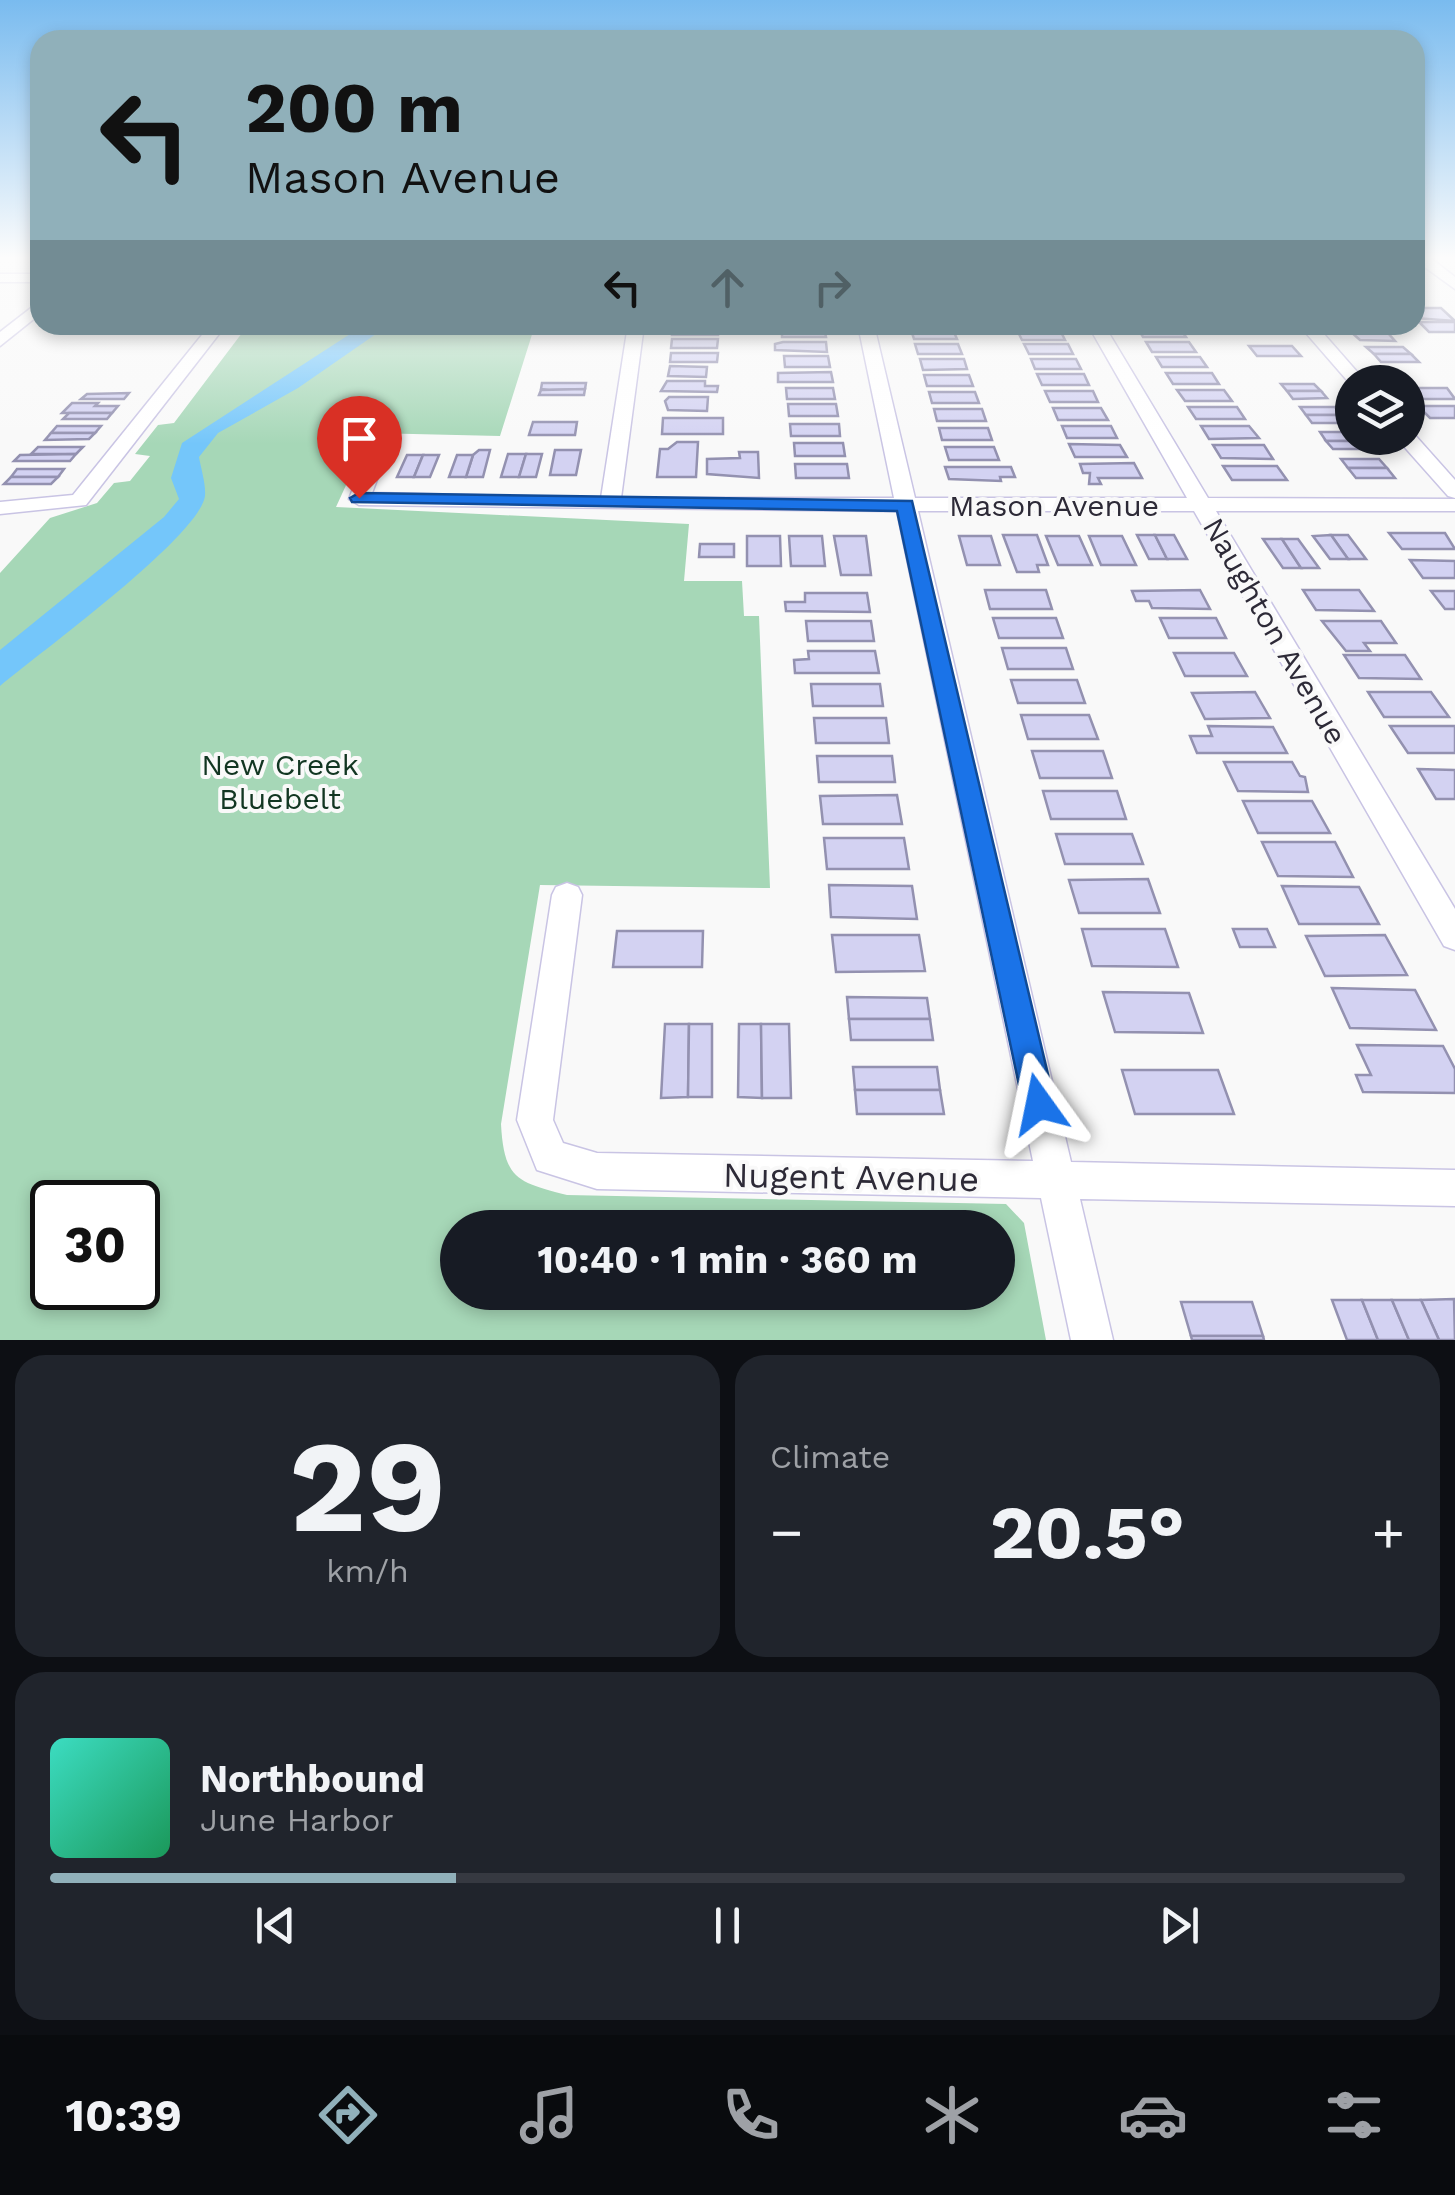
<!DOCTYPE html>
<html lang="en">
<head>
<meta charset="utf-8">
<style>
  :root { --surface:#171b24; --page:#20242c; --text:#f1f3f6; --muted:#9ea1a6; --line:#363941; --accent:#90b0ba }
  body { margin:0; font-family:"Work Sans",sans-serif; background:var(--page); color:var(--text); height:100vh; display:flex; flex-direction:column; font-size:38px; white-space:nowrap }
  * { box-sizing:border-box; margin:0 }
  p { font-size:32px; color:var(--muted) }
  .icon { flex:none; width:55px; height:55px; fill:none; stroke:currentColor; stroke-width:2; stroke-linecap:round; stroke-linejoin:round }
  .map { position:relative; height:1340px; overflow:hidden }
  .panel { display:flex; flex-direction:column; gap:15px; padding:15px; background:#0d0f14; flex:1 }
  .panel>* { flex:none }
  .top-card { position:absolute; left:30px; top:30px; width:1395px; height:305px; border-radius:30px; box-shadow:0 5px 15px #0003; background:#90b0ba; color:#111; overflow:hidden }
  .fabs { position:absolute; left:1335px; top:365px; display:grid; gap:20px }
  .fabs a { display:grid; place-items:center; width:90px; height:90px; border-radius:50%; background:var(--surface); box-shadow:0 5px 15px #0003; font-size:50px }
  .speed { position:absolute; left:30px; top:1180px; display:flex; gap:20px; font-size:50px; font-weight:700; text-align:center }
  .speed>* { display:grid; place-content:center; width:130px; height:130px; border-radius:50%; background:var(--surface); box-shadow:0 5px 15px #0003; line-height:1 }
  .speed .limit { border:5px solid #111; border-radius:15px; background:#fff; color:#111 }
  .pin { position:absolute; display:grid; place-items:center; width:85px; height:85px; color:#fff; margin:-102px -42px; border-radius:50% 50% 50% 0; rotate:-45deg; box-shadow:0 0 10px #0007 }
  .pin .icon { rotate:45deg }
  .me { position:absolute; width:110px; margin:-55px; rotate:348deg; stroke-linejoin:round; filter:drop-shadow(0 0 8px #0008) }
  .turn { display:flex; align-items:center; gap:35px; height:210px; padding:0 50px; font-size:45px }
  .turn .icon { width:130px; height:130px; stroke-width:2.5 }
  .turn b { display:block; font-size:70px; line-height:85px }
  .lanes { display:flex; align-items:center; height:95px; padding:0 50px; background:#0003; justify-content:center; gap:50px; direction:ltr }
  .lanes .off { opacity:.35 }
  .big { font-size:75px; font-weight:700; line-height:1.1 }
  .panel .card { flex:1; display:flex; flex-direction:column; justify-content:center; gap:15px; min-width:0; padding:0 35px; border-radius:30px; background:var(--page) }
  .panel .dial { align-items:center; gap:0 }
  .dial b { font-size:130px; line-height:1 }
  .song { display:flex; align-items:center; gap:30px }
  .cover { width:120px; height:120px; border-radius:15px; background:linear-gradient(135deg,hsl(170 70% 55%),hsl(150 70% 35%)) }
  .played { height:10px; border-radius:5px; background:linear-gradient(90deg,var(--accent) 30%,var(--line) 30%) }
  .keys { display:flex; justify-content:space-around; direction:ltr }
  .heat { display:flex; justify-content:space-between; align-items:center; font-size:55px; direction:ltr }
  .panel .tiles { flex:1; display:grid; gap:15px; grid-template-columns:1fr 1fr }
  .card:last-child { grid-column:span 2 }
  .trip { position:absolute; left:440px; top:1210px; width:575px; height:100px; border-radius:50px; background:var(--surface); box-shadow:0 5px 15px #0003; font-weight:700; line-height:100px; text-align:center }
  .menu { display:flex; height:160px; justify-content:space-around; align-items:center; background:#090b0e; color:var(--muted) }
  .menu .icon { width:70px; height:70px }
  .menu .active { color:var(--accent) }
  .menu b { font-size:45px; color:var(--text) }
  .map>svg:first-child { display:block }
</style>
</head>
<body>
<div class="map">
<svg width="1455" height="1340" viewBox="0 0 1455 1340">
  <rect width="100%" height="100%" fill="#f9f9f9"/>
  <path fill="#a6d7b7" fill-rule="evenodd" d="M248 325H535L500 436 370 433 336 507 689 524 684 581H742L744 616H759L770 888 540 885 501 1124C504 1179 517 1182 567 1195L1006 1204 1024 1223 1046 1340H0V573L50 518 97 503 114 483 130 481 150 456 135 454 158 425 174 423ZM52 1202H138V1288H52ZM458 1228H998V1292H458Z"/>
  <path fill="#74c6fa" d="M364 325H389L298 388 218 433 199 457C201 469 206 484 205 496 199 537 38 654 0 686V650L164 517 179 499 171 478 182 443Z"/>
  <g fill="#d3d2f2" stroke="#9391b0" stroke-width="2.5">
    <polygon points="1415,308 1441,308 1455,321 1415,318"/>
    <polygon points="1419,322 1455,322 1455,332 1429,332"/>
    <polygon points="673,326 726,326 725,331 718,331 718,335 672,335"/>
    <polygon points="1137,327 1179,327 1186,337 1143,337"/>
    <polygon points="782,328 824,328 826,337 782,337"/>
    <polygon points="911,330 953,330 957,339 914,339"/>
    <polygon points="1017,330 1060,330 1065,340 1022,340"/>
    <polygon points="1351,332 1387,332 1395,341 1360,340"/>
    <polygon points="672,339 718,339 717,348 671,348"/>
    <polygon points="826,342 827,352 775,350 775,344 783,342"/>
    <polygon points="1146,342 1189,342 1196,352 1152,352"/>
    <polygon points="915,344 958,344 962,354 918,354"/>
    <polygon points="1024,344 1068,344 1073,354 1029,354"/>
    <polygon points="1249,346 1292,346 1301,356 1257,356"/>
    <polygon points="1366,347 1403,347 1411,354 1374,354"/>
    <polygon points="671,353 718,353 717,362 670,362"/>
    <polygon points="1374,354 1411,354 1419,362 1381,362"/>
    <polygon points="784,356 828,356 830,367 785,367"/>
    <polygon points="1156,357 1200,357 1207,367 1162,367"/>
    <polygon points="920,359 964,359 967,369 923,370"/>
    <polygon points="1031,359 1076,359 1081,369 1035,369"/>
    <polygon points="670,366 707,367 706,377 668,376"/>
    <polygon points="831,372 833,382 778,382 778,373"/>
    <polygon points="1166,373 1212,373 1219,384 1173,384"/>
    <polygon points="1037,374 1084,374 1089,385 1042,385"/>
    <polygon points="924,375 969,375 973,386 927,386"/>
    <polygon points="667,381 705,381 705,386 718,386 717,392 661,391"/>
    <polygon points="542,383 586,383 585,389 549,390 541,389"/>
    <polygon points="1281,384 1314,384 1321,391 1287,391"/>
    <polygon points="786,388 833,388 835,399 787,399"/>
    <polygon points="1408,388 1447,388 1455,399 1410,399"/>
    <polygon points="585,389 584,395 539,395 541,390"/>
    <polygon points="1177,390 1224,390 1232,401 1185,401"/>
    <polygon points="1045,391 1093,391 1098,402 1050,402"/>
    <polygon points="1287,391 1321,391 1327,398 1293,399"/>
    <polygon points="929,392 975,392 979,403 932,403"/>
    <polygon points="129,393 124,399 81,399 87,394"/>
    <polygon points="669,397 708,397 707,411 668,410 665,401"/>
    <polygon points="72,403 98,403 95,406 118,406 112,413 62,413"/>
    <polygon points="788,404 836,404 838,416 789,416"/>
    <polygon points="1418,406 1455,406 1455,418 1430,418"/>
    <polygon points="1188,407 1237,407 1245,419 1196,419"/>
    <polygon points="1300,407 1335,407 1341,415 1306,415"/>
    <polygon points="1053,408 1101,408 1108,420 1058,420"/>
    <polygon points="934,409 982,409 986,421 937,421"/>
    <polygon points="69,413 112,413 107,419 63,419"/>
    <polygon points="1306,415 1341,415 1348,423 1312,423"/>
    <polygon points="663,418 723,418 723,434 662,434"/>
    <polygon points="533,422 577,422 575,435 529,435"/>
    <polygon points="790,424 839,424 840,436 791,436"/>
    <polygon points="57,426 101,426 95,433 51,433"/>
    <polygon points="1062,426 1111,426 1117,438 1067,438"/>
    <polygon points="1201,426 1249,426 1259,438 1209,439"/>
    <polygon points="939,428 988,428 992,440 942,440"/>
    <polygon points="1320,432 1352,432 1352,438 1363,441 1326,441"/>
    <polygon points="51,433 95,433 89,439 45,440"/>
    <polygon points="1326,441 1363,441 1370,449 1333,449"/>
    <polygon points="677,442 698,442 696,477 657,477 660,449 668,449"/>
    <polygon points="794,443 843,443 845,456 795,456"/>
    <polygon points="1069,444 1120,445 1127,457 1075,457"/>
    <polygon points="1213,445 1264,445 1273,459 1221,458"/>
    <polygon points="38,447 83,447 76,454 31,454"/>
    <polygon points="945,447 994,447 999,460 949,460"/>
    <polygon points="479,450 490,450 483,477 466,477 473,455"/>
    <polygon points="555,450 581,450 576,475 550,475"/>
    <polygon points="739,452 758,452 759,478 707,474 707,459 740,458"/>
    <polygon points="76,454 70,461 14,461 20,455"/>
    <polygon points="508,454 526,454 519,477 501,477"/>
    <polygon points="526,454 542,454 536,477 519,477"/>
    <polygon points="407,455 423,455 414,477 397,477"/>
    <polygon points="423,455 439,455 430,477 414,477"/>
    <polygon points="457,455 473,455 466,477 449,477"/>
    <polygon points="1341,459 1379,459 1387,468 1348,468"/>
    <polygon points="1134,463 1142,478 1098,478 1101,484 1089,484 1090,473 1083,473 1080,464"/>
    <polygon points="795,464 847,464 849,478 796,478"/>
    <polygon points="1223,466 1277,466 1287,480 1232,480"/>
    <polygon points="945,467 1011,467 1015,477 1000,477 1001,481 949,479"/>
    <polygon points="1348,468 1387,468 1395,478 1356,478"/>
    <polygon points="17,469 64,469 58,477 11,477"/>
    <polygon points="11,477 58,477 51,484 4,484"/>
    <polygon points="1389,533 1445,533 1455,549 1402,549"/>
    <polygon points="1003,535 1037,535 1048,565 1037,565 1039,572 1017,572"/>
    <polygon points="1137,535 1155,535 1167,559 1149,559"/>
    <polygon points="1155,535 1174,535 1187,559 1167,559"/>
    <polygon points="1331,535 1348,535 1366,559 1348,559"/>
    <polygon points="1331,535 1348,559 1330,559 1313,536"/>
    <polygon points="747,536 780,536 781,566 747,566"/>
    <polygon points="789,536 822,536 825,566 791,566"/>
    <polygon points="834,536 866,536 871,575 841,575"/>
    <polygon points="959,536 991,536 1000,565 967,565"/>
    <polygon points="1046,536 1079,536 1092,565 1058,565"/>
    <polygon points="1089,536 1122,536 1136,565 1101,565"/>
    <polygon points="1263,539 1282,539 1301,568 1283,568"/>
    <polygon points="1282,539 1298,539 1319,568 1301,568"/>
    <polygon points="700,544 734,544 734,557 699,557"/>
    <polygon points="1410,560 1455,561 1455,578 1423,578"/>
    <polygon points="985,590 1046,590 1052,609 990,609"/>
    <polygon points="1200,590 1210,609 1152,608 1149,601 1136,601 1132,591"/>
    <polygon points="1303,590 1359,590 1374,611 1316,610"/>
    <polygon points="1431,591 1455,591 1455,609 1445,609"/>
    <polygon points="805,593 867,593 870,612 786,611 785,602 805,602"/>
    <polygon points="993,618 1056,618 1063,638 999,638"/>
    <polygon points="1160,618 1216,618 1226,638 1169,638"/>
    <polygon points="806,621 871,621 874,641 808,641"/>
    <polygon points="1322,621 1381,621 1396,643 1364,643 1370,651 1346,651"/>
    <polygon points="1002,648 1066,648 1073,669 1008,669"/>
    <polygon points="808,651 875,651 879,673 795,673 794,660 809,659"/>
    <polygon points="1174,653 1234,653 1247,676 1185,676"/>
    <polygon points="1344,655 1405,655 1421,679 1359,678"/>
    <polygon points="1011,680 1077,680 1085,703 1018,703"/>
    <polygon points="811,684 880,684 883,706 813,706"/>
    <polygon points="1255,692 1270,718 1205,719 1192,693"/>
    <polygon points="1368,692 1431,692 1449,717 1384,717"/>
    <polygon points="1021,715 1089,715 1098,739 1028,739"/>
    <polygon points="814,718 886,718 889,743 816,743"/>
    <polygon points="1208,726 1273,727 1287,753 1197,753 1190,736 1212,736"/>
    <polygon points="1390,726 1455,726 1455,753 1408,753"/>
    <polygon points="1032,751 1103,751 1112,778 1040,778"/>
    <polygon points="817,756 892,756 895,782 819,782"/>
    <polygon points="1224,762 1292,762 1300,776 1305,777 1308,792 1238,791"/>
    <polygon points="1418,769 1455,770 1455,799 1436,799"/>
    <polygon points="1043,791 1117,791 1126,819 1051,819"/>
    <polygon points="897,795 902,824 823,824 820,796"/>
    <polygon points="1243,801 1312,801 1330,833 1258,833"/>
    <polygon points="1056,834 1132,834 1143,864 1065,864"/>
    <polygon points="824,838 904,838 909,869 827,869"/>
    <polygon points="1262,842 1335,842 1353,877 1278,876"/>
    <polygon points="1148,879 1160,913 1079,913 1069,880"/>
    <polygon points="829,885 912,886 917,919 831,917"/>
    <polygon points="1282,886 1359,887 1379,924 1299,924"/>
    <polygon points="1082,929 1165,929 1178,967 1092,966"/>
    <polygon points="1233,929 1267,929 1275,947 1240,947"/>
    <polygon points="617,931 703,931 702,967 613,967"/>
    <polygon points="832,935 919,935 925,971 836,972"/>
    <polygon points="1385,935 1407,975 1325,976 1306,936"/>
    <polygon points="1332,988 1415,990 1436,1030 1350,1028"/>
    <polygon points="1103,992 1189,993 1203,1033 1115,1032"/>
    <polygon points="847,997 927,998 930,1019 849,1019"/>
    <polygon points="849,1019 930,1019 933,1040 851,1040"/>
    <polygon points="665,1024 689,1024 688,1097 661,1098"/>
    <polygon points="689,1024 712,1024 712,1097 688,1097"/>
    <polygon points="739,1024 761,1024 762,1098 738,1097"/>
    <polygon points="761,1024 789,1024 791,1098 762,1098"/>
    <polygon points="1357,1045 1443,1046 1455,1069 1455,1093 1363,1092 1356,1075 1371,1075"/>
    <polygon points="853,1067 937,1067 940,1090 855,1090"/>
    <polygon points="1122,1070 1218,1070 1234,1114 1135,1114"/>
    <polygon points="855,1090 940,1090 944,1114 857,1114"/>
    <polygon points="1454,1299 1455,1340 1439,1340 1421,1300"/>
    <polygon points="1332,1300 1362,1300 1378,1340 1347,1340"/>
    <polygon points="1362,1300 1392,1300 1409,1340 1378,1340"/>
    <polygon points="1392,1300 1421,1300 1439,1340 1409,1340"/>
    <polygon points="1181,1302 1252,1302 1263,1336 1191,1336"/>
    <polygon points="1191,1336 1263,1336 1264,1340 1192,1340"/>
  </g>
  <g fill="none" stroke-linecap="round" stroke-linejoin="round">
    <defs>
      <g id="minor">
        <polygon points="1415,256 1428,256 1455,277 1455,289 1415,260"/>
        <rect x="0" y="274" width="40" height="8"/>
        <polygon points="40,301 40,314 0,346 0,332"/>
        <polygon points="210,325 226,325 86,505 0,514 0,502 73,495"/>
        <polygon points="628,325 644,325 621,498 894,498 858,325 874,325 915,498 1187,498 1088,325 1104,325 1208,498 1455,499 1455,511 1216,511 1455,909 1455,950 1444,946 1194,511 918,511 1071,1162 1455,1170 1455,1206 1080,1199 1113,1340 1071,1340 1041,1198 597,1189 537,1170 517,1120 552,895 556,887 567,883 578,887 582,895 553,1120 563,1143 597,1153 1033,1161 897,511 359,505 349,499 373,437 383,431 393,437 372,493 601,498"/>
        <polygon points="1299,325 1316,325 1366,382 1352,382 1352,386"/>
        <polygon points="1408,432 1414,434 1455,480 1455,498 1448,496 1400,442 1398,438 1408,438"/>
      </g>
    </defs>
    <use href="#minor" stroke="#c9c4e4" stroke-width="3"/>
    <use href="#minor" fill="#fff" fill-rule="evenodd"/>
  </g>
  <linearGradient id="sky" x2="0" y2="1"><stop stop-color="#79bbef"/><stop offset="0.58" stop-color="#fcfcfc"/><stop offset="1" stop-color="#fcfcfc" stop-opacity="0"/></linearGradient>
  <rect width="1455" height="444" fill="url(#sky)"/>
  <polygon fill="#1a73e8" stroke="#114b97" stroke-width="2.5" points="359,493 912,501 1055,1104 1051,1114 1039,1118 1027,1114 1023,1104 897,511 352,502 350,498"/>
  <g text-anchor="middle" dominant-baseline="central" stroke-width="8" stroke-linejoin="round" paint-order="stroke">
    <g font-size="30" fill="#2d2a37" stroke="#f9f9f9">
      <text x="1054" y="505">Mason Avenue</text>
      <text transform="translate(1275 631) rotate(60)">Naughton Avenue</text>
    </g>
    <g font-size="30" fill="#123622" stroke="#f9f9f9">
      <text x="280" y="764">New Creek<tspan x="280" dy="34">Bluebelt</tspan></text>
    </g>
    <g font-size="35" fill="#2d2a37" stroke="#f9f9f9">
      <text transform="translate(851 1177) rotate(1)">Nugent Avenue</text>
    </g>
  </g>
</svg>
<div class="fabs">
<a><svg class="icon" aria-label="layers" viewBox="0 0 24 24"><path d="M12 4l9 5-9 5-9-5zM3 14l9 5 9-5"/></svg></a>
</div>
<div class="speed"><div class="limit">30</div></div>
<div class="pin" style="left:359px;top:498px;background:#d93025"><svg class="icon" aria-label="arrive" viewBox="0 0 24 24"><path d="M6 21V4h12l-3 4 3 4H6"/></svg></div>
<svg class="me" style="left:1039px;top:1104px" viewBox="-20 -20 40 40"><path d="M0-17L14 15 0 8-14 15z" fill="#1a73e8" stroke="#fff" stroke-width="4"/></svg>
<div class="trip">10:40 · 1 min · 360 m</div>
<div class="top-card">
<div class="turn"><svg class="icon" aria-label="left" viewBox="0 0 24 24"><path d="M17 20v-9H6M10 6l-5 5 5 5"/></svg><div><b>200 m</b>Mason Avenue</div></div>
<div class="lanes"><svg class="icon" aria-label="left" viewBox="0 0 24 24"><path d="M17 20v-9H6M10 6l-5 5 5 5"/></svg><svg class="icon off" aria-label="ahead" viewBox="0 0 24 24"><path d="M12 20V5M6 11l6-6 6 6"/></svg><svg class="icon off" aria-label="right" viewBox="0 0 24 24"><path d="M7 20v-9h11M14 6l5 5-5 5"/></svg></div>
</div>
</div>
<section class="panel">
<div class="tiles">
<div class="card dial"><b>29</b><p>km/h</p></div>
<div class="card"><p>Climate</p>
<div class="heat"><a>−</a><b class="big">20.5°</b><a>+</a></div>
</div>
<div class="card">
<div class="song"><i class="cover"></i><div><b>Northbound</b><p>June Harbor</p></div></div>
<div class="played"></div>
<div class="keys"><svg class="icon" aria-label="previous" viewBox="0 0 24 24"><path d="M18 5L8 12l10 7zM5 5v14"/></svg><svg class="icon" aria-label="pause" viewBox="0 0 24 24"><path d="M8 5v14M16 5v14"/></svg><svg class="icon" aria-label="next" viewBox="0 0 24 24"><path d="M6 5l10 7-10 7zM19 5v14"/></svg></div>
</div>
</div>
</section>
<nav class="menu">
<b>10:39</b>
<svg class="icon active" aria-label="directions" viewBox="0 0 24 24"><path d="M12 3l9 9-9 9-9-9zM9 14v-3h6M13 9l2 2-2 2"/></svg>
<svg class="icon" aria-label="music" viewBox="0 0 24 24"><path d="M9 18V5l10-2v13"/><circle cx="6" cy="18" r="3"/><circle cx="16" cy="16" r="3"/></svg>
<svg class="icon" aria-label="phone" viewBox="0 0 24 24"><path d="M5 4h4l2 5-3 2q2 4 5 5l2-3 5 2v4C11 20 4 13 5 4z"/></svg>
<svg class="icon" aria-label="climate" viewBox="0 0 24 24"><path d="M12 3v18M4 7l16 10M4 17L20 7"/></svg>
<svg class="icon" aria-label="car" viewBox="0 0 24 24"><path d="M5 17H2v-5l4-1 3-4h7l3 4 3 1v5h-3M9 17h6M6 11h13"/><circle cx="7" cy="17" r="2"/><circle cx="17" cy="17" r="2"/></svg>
<svg class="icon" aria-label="filters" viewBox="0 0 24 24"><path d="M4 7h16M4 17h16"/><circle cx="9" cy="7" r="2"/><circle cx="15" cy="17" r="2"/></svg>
</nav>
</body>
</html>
